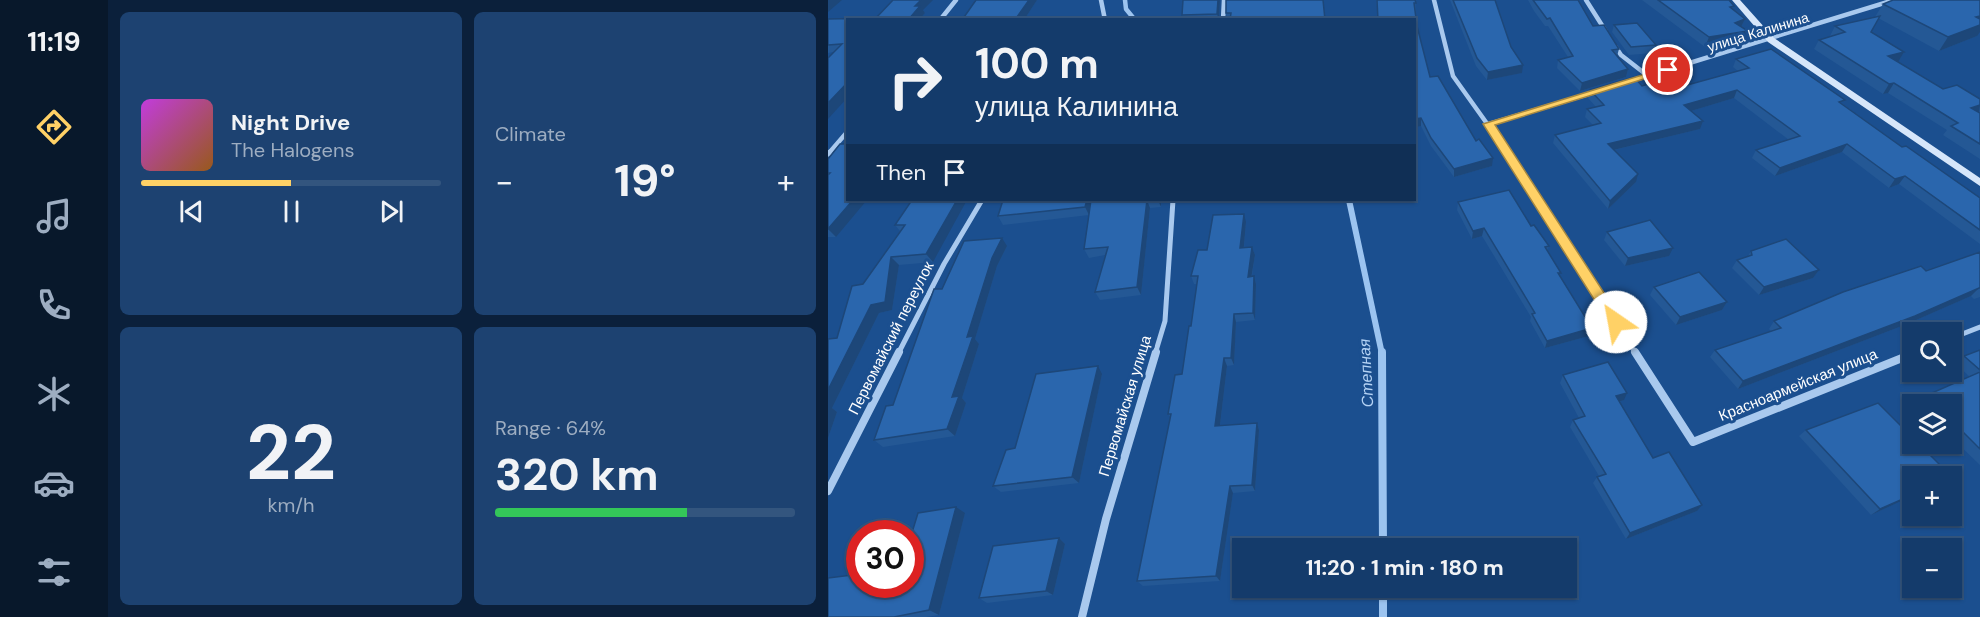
<!DOCTYPE html>
<html lang="en">
<head>
<meta charset="utf-8">
<style>
  :root { --surface:#143b6b; --page:#1d4271; --text:#f1f3f6; --muted:#9dadc1; --line:#33557e; --accent:#ffd166 }
  body { margin:0; font-family:"DM Sans",sans-serif; background:var(--page); color:var(--text); height:100vh; display:flex; flex-direction:column; font-size:22px; white-space:nowrap }
  * { box-sizing:border-box; margin:0 }
  p { font-size:20px; color:var(--muted) }
  .icon { flex:none; width:33px; height:33px; fill:none; stroke:currentColor; stroke-width:2; stroke-linecap:round; stroke-linejoin:round }
  .map { position:relative; flex:1; overflow:hidden }
  .side { display:flex; flex-direction:column; gap:12px; padding:12px; background:#0b203b; width:720px }
  .side>* { flex:none }
  .guide { position:absolute; left:18px; top:18px; width:570px; height:183px; border-radius:0px; box-shadow:0 2px 4px #0004,0 0 0 2px var(--line); background:#143b6b; color:var(--text); overflow:hidden }
  .controls { position:absolute; left:1074px; top:322px; display:grid; gap:12px }
  .controls a { display:grid; place-items:center; width:60px; height:60px; border-radius:0px; background:var(--surface); box-shadow:0 2px 4px #0004,0 0 0 2px var(--line); font-size:30px }
  .speed { position:absolute; left:18px; top:520px; display:flex; gap:12px; font-size:30px; font-weight:700; text-align:center }
  .speed>* { display:grid; place-content:center; width:78px; height:78px; border-radius:50%; background:var(--surface); box-shadow:0 2px 4px #0004,0 0 0 2px var(--line); line-height:1 }
  .speed .limit { border:9px solid #d22; background:#fff; color:#111 }
  .pin { position:absolute; display:grid; place-items:center; width:51px; height:51px; color:#fff; margin:-26px; border:3px solid #fff; border-radius:50%; box-shadow:0 2px 6px #0007 }
  .me { position:absolute; width:66px; margin:-33px; rotate:327deg; stroke-linejoin:round; filter:drop-shadow(0 0 4px #0008) }
  .turn { display:flex; align-items:center; gap:21px; height:126px; padding:0 30px; font-size:27px }
  .turn .icon { width:78px; height:78px; stroke-width:2.5 }
  .turn b { display:block; font-size:42px; line-height:51px }
  .then { display:flex; align-items:center; height:57px; padding:0 30px; background:#0003; gap:12px; font-size:22px }
  .big { font-size:45px; font-weight:700; line-height:1.1 }
  .side .widget { flex:1; display:flex; flex-direction:column; justify-content:center; gap:9px; min-width:0; padding:0 21px; border-radius:9px; background:var(--page) }
  .side .dial { align-items:center; gap:0 }
  .dial b { font-size:78px; line-height:1 }
  .song { display:flex; align-items:center; gap:18px }
  .cover { width:72px; height:72px; border-radius:9px; background:linear-gradient(135deg,hsl(290 70% 55%),hsl(30 70% 35%)) }
  .played { height:6px; border-radius:3px; background:linear-gradient(90deg,var(--accent) 50%,var(--line) 50%) }
  .keys { display:flex; justify-content:space-around; direction:ltr }
  .heat { display:flex; justify-content:space-between; align-items:center; font-size:33px; direction:ltr }
  .charge { height:9px; border-radius:4px; background:linear-gradient(90deg,#34c759 64%,var(--line) 0) }
  .side .tiles { flex:1; display:grid; gap:12px; grid-template-columns:repeat(2,1fr) }
  .trip { position:absolute; left:404px; top:538px; width:345px; height:60px; border-radius:0px; background:var(--surface); box-shadow:0 2px 4px #0004,0 0 0 2px var(--line); font-weight:700; line-height:60px; text-align:center }
  main { display:flex; flex:1; min-height:0 }
  .menu { display:flex; flex-direction:column; width:108px; justify-content:space-around; align-items:center; background:#08182b; color:var(--muted) }
  .menu .icon { width:42px; height:42px }
  .menu .current { color:var(--accent) }
  .menu b { font-size:27px; color:var(--text) }
  .map>svg:first-child { display:block }
</style>
</head>
<body>
<main>
<nav class="menu">
<b>11:19</b>
<svg class="icon current" aria-label="directions" viewBox="0 0 24 24"><path d="M12 3l9 9-9 9-9-9zM9 14v-3h6M13 9l2 2-2 2"/></svg>
<svg class="icon" aria-label="music" viewBox="0 0 24 24"><path d="M9 18V5l10-2v13"/><circle cx="6" cy="18" r="3"/><circle cx="16" cy="16" r="3"/></svg>
<svg class="icon" aria-label="phone" viewBox="0 0 24 24"><path d="M5 4h4l2 5-3 2q2 4 5 5l2-3 5 2v4C11 20 4 13 5 4z"/></svg>
<svg class="icon" aria-label="climate" viewBox="0 0 24 24"><path d="M12 3v18M4 7l16 10M4 17L20 7"/></svg>
<svg class="icon" aria-label="car" viewBox="0 0 24 24"><path d="M5 17H2v-5l4-1 3-4h7l3 4 3 1v5h-3M9 17h6M6 11h13"/><circle cx="7" cy="17" r="2"/><circle cx="17" cy="17" r="2"/></svg>
<svg class="icon" aria-label="filters" viewBox="0 0 24 24"><path d="M4 7h16M4 17h16"/><circle cx="9" cy="7" r="2"/><circle cx="15" cy="17" r="2"/></svg>
</nav>
<section class="side">
<div class="tiles">
<div class="widget">
<div class="song"><i class="cover"></i><div><b>Night Drive</b><p>The Halogens</p></div></div>
<div class="played"></div>
<div class="keys"><svg class="icon" aria-label="previous" viewBox="0 0 24 24"><path d="M18 5L8 12l10 7zM5 5v14"/></svg><svg class="icon" aria-label="pause" viewBox="0 0 24 24"><path d="M8 5v14M16 5v14"/></svg><svg class="icon" aria-label="next" viewBox="0 0 24 24"><path d="M6 5l10 7-10 7zM19 5v14"/></svg></div>
</div>
<div class="widget"><p>Climate</p>
<div class="heat"><a>−</a><b class="big">19°</b><a>+</a></div>
</div>
<div class="widget dial"><b>22</b><p>km/h</p></div>
<div class="widget"><p>Range · 64%</p><b class="big">320 km</b><div class="charge"></div></div>
</div>
</section>
<div class="map">
<svg width="1152" height="617" viewBox="0 0 1152 617">
  <rect width="100%" height="100%" fill="#1b4f8f"/>
  <g fill="none" stroke-linecap="round" stroke-linejoin="round">
    <polyline stroke="#9cc4f0" stroke-width="4.5" points="297,0 298,9 307,20"/>
    <polyline stroke="#9cc4f0" stroke-width="6" points="521,200 554,354"/>
    <g stroke="#9cc4f0" stroke-width="8">
      <polyline points="554,352 555,549"/>
      <polyline points="555,588 555,617"/>
    </g>
    <g stroke="#a9c9ee" stroke-width="4.5">
      <polyline points="273,0 277,20"/>
      <polyline points="606,0 625,76 680,153"/>
      <polyline points="758,0 777,30"/>
      <polyline points="112,20 128,0"/>
      <polyline points="395,20 396,0"/>
      <polyline points="787,46 793,55 820,76"/>
      <polyline points="803,81 1066,0"/>
      <polyline points="661,124 767,92"/>
      <polyline points="1,153 20,131"/>
    </g>
    <g stroke="#a9c9ee" stroke-width="5">
      <polyline points="679,152 808,354"/>
      <polyline points="0,154 2,152"/>
      <polyline points="1124,338 1152,327"/>
      <polyline points="70,354 116,264 154,200"/>
      <polyline points="327,354 337,321 345,200"/>
    </g>
    <g stroke="#a9c9ee" stroke-width="8">
      <polyline points="807,352 865,442 1084,354"/>
      <polyline points="0,491 71,352"/>
      <polyline points="254,617 278,519 328,352"/>
    </g>
    <polygon fill="#d6e6fa" fill-rule="evenodd" points="904,0 912,0 946,38 1152,178 1152,186 940,42"/>
  </g>
  <g fill="#245895">
    <polygon points="148,0 209,0 196,20 134,20"/>
    <polygon points="355,0 392,0 391,20 355,20 354,15"/>
    <polygon points="398,0 497,20 399,20 398,13"/>
    <polygon points="548,0 587,0 588,11 587,11 589,26 602,77 648,141 664,166 626,177 603,146 593,126 586,20 550,17"/>
    <polygon points="622,0 667,0 683,47 694,73 659,80 648,66"/>
    <polygon points="700,0 750,0 765,26 791,49 789,56 800,69 798,77 752,91 729,68 730,60 740,57 720,26 717,26 706,11"/>
    <polygon points="814,0 901,0 904,9 917,19 913,27 920,31 916,41 877,47"/>
    <polygon points="1055,4 1149,36 1111,51 1050,18 1043,32 1076,52 1069,62 1115,89 1152,99 1152,159 1115,135 1119,130 1060,93 1055,94 986,49 991,40 1003,36 1002,36 1007,26 1047,17"/>
    <polygon points="95,10 97,13 91,20 20,20 20,97 5,52 0,53 0,19 48,18"/>
    <polygon points="786,25 828,45 825,53 801,55 784,32"/>
    <polygon points="908,59 1015,104 1074,147 1152,198 1152,244 1071,184 1061,188 1014,152 947,176 924,158 928,150 961,140 906,98 863,111 872,129 786,150 808,182 780,209 725,143 727,135 765,125 757,117 759,109 768,107 760,98 762,90 814,86 856,86 910,71 905,67"/>
    <polygon points="0,159 8,237 0,237"/>
    <polygon points="84,200 105,262 71,265 64,310 51,313 4,408 9,412 0,438 9,338 35,284 72,231 67,225"/>
    <polygon points="175,200 333,200 333,207 322,208 313,295 272,300 267,292 277,255 261,258 256,249 261,215 175,225 170,216"/>
    <polygon points="630,202 703,226 721,246 719,250 761,336 717,348 702,321 703,317 654,236 644,239 629,210"/>
    <polygon points="418,222 416,248 424,247 427,255 424,276 426,276 428,284 427,320 408,322 406,365 399,366 392,426 429,423 431,430 427,491 405,493 392,581 315,586 309,581 343,418 340,414 354,374 363,326 369,284 366,284 363,276 379,250"/>
    <polygon points="779,232 841,256 797,266 776,240"/>
    <polygon points="179,246 169,266 147,339 151,344 134,398 138,403 127,436 55,447 46,440 65,405 114,289"/>
    <polygon points="923,251 991,270 985,278 931,295 904,268 909,260 920,256"/>
    <polygon points="1152,252 1152,297 1146,299 1143,296 1079,324 910,389 882,357 887,350 943,331 941,329 946,321"/>
    <polygon points="826,287 899,302 894,310 848,325 822,295"/>
    <polygon points="1152,350 1152,465 1124,438 1124,405 1090,405 1088,403 1097,396 1142,377 1127,363 1136,356"/>
    <polygon points="274,374 251,483 173,492 165,486 187,448"/>
    <polygon points="735,375 796,400 791,402 825,458 869,511 798,539 765,483 769,477 771,476 742,427 745,420 751,418 732,383"/>
    <polygon points="978,430 1084,496 1043,515 971,436"/>
    <polygon points="137,513 111,615 98,617 0,617 82,585"/>
    <polygon points="231,538 237,544 225,595 159,603 151,598"/>
  </g>
  <g fill="#1d4779">
    <polygon points="0,0 14,0 0,12"/>
    <polygon points="93,0 105,0 95,10 97,13 91,20 80,20 87,6"/>
    <polygon points="201,0 209,0 196,20 190,20 189,17"/>
    <polygon points="390,0 392,0 391,20 389,14"/>
    <polygon points="1152,16 1152,32 1149,36 1111,51 1120,37 1148,17"/>
    <polygon points="917,19 912,29 907,23"/>
    <polygon points="920,31 916,41 877,47 881,37"/>
    <polygon points="1076,52 1070,62 1054,66 1060,56"/>
    <polygon points="695,65 694,73 659,80 660,72"/>
    <polygon points="800,69 798,77 752,91 754,83"/>
    <polygon points="20,82 20,97 0,119 0,103"/>
    <polygon points="1066,83 1060,93 1055,94 1061,84"/>
    <polygon points="909,90 906,98 853,114 856,105"/>
    <polygon points="1152,105 1151,113 1143,108"/>
    <polygon points="593,118 593,126 586,127 586,119"/>
    <polygon points="875,121 872,129 777,152 780,144"/>
    <polygon points="1019,144 1014,152 947,176 952,168"/>
    <polygon points="665,158 664,166 626,177 626,169"/>
    <polygon points="810,174 808,182 780,209 782,201"/>
    <polygon points="1077,176 1071,184 1061,188 1067,179"/>
    <polygon points="25,200 39,200 8,237 0,229"/>
    <polygon points="129,200 139,200 105,262 98,254"/>
    <polygon points="259,200 265,200 261,215 257,207"/>
    <polygon points="319,200 322,208 313,295 309,287"/>
    <polygon points="330,200 333,200 333,207"/>
    <polygon points="416,214 418,222 415,256 412,248"/>
    <polygon points="656,228 654,236 644,239 645,231"/>
    <polygon points="174,238 179,246 169,266 147,339 151,344 134,398 138,403 127,436 119,429 124,397 139,337 164,258"/>
    <polygon points="424,247 427,255 422,285 420,277"/>
    <polygon points="845,248 841,256 797,266 800,258"/>
    <polygon points="63,257 71,265 64,310 51,313 4,408 9,412 0,438 0,390"/>
    <polygon points="991,270 985,278 931,295 936,287"/>
    <polygon points="426,276 428,284 427,320 425,313"/>
    <polygon points="1151,288 1143,296 1079,324 910,389 915,381"/>
    <polygon points="899,302 894,310 848,325 852,317"/>
    <polygon points="406,314 408,322 406,365 403,358"/>
    <polygon points="764,328 761,336 717,348 719,341"/>
    <polygon points="396,358 399,366 391,433 387,426"/>
    <polygon points="270,366 274,374 251,483 244,477"/>
    <polygon points="799,393 796,400 784,404 788,396"/>
    <polygon points="429,423 431,430 427,491 424,485"/>
    <polygon points="402,486 405,493 392,581 388,576"/>
    <polygon points="1084,495 1084,496 1043,515 1052,509"/>
    <polygon points="874,505 869,511 798,539 802,533"/>
    <polygon points="128,507 137,513 111,615 101,610"/>
    <polygon points="231,538 237,544 225,595 218,591"/>
  </g>
  <g fill="#2a66ad" stroke="#1d4779" stroke-width="1.5">
    <polygon points="65,0 93,0 87,6 92,6 80,20 20,20 20,82 0,103 0,58 14,44 0,45 0,19 48,18"/>
    <polygon points="148,0 201,0 189,17 172,17 170,20 134,20"/>
    <polygon points="355,0 390,0 389,14 354,15"/>
    <polygon points="398,0 495,0 497,20 402,20 403,13 398,13"/>
    <polygon points="549,0 587,0 588,3 586,3 589,26 602,77 610,76 648,141 651,139 665,158 626,169 603,138 593,118 586,119 586,20 550,20"/>
    <polygon points="625,0 667,0 683,47 695,65 660,72 649,58"/>
    <polygon points="705,0 750,0 765,26 776,25 791,49 784,50 800,69 754,83 730,60 745,56 722,18 719,19"/>
    <polygon points="830,0 901,0 906,6 902,7 917,19 907,23 920,31 881,37"/>
    <polygon points="1065,0 1152,0 1152,16 1148,17 1152,19 1152,25 1120,37 1055,4"/>
    <polygon points="1052,16 1043,32 1076,52 1060,56 1115,89 1129,85 1152,99 1152,105 1143,108 1152,113 1152,144 1123,126 1130,123 1066,83 1061,84 991,40 1017,32 1007,26"/>
    <polygon points="809,23 828,45 803,47 786,25"/>
    <polygon points="943,49 1017,100 1011,102 1074,147 1078,146 1152,198 1152,230 1077,176 1067,179 1019,144 952,168 928,150 972,136 909,90 856,105 875,121 780,144 810,174 782,201 727,135 773,123 759,109 776,105 762,90 806,77 814,86 844,77 856,86 921,68 908,59"/>
    <polygon points="12,144 20,144 20,200 25,200 0,229 0,175 2,173 0,173 0,159"/>
    <polygon points="681,190 703,226 706,225 721,246 717,247 733,273 730,273 764,328 719,341 704,314 707,313 656,228 645,231 630,202"/>
    <polygon points="84,200 129,200 98,254 63,257 57,302 43,305 0,390 0,339 9,338 24,286 35,284 77,225 67,225"/>
    <polygon points="175,200 259,200 257,207 170,216"/>
    <polygon points="263,200 325,200 319,200 309,287 267,292 280,247 256,249"/>
    <polygon points="416,214 412,248 424,247 420,277 426,276 425,313 406,314 403,358 396,358 387,426 429,423 424,485 402,486 388,576 309,581 343,414 340,414 347,375 354,374 361,326 363,326 370,276 363,276 370,250 379,250 385,215"/>
    <polygon points="822,220 845,248 800,258 779,232"/>
    <polygon points="174,238 164,258 139,337 145,336 124,397 131,396 119,429 46,440 58,406 65,405 106,289 114,289 136,241"/>
    <polygon points="958,239 991,270 936,287 909,260 924,255 923,251"/>
    <polygon points="1152,252 1152,288 1151,288 1087,316 915,381 887,350 953,328 946,321 1015,292 1093,266 1098,271"/>
    <polygon points="871,272 899,302 852,317 826,287"/>
    <polygon points="1152,350 1152,370 1136,356"/>
    <polygon points="780,362 799,393 788,396 825,458 841,452 874,505 802,533 769,477 778,474 745,420 757,416 735,375"/>
    <polygon points="270,366 244,477 165,486 178,450 187,448 208,374"/>
    <polygon points="1152,372 1152,449 1124,421 1124,405 1106,405 1097,396"/>
    <polygon points="1050,403 1084,437 1084,444 1091,444 1124,477 1084,477 1084,495 1052,509 978,430"/>
    <polygon points="128,507 101,610 66,617 0,617 0,578 32,574 32,585 82,585 82,539 90,513"/>
    <polygon points="231,538 218,591 151,598 165,546"/>
  </g>
  <polygon fill="#ffd166" stroke="#a68842" stroke-width="1.5" points="837,68 845,70 667,125 793,319 793,326 783,326 655,124"/>
  <g text-anchor="middle" dominant-baseline="central" stroke-width="6" stroke-linejoin="round" paint-order="stroke">
    <g font-size="14" fill="#fff" stroke="#1b4f8f">
      <text transform="translate(930 32) rotate(-17)">улица Калинина</text>
    </g>
    <g font-size="15" fill="#fff" stroke="#1b4f8f">
      <text transform="translate(63 338) rotate(-63)">Первомайский переулок</text>
      <text transform="translate(970 385) rotate(-22)">Красноармейская улица</text>
      <text transform="translate(297 406) rotate(-73)">Первомайская улица</text>
    </g>
    <g font-size="16" font-style="italic" fill="#b5d3f5" stroke="#1b4f8f">
      <text transform="translate(538 373) rotate(-93)">Степная</text>
    </g>
  </g>
</svg>
<div class="controls">
<a><svg class="icon" aria-label="search" viewBox="0 0 24 24"><circle cx="10" cy="10" r="6"/><path d="M15 15l6 6"/></svg></a>
<a><svg class="icon" aria-label="layers" viewBox="0 0 24 24"><path d="M12 4l9 5-9 5-9-5zM3 14l9 5 9-5"/></svg></a>
<a>+</a>
<a>−</a>
</div>
<div class="speed"><div class="limit">30</div></div>
<div class="pin" style="left:840px;top:70px;background:#d93025"><svg class="icon" aria-label="arrive" viewBox="0 0 24 24"><path d="M6 21V4h12l-3 4 3 4H6"/></svg></div>
<svg class="me" style="left:788px;top:322px" viewBox="-20 -20 40 40"><circle r="19" fill="#fff"/><path d="M0-13L10 11 0 6-10 11z" fill="#ffd166"/></svg>
<div class="trip">11:20 · 1 min · 180 m</div>
<div class="guide">
<div class="turn"><svg class="icon" aria-label="right" viewBox="0 0 24 24"><path d="M7 20v-9h11M14 6l5 5-5 5"/></svg><div><b>100 m</b>улица Калинина</div></div>
<div class="then">Then<svg class="icon" aria-label="arrive" viewBox="0 0 24 24"><path d="M6 21V4h12l-3 4 3 4H6"/></svg></div>
</div>
</div>
</main>
</body>
</html>
